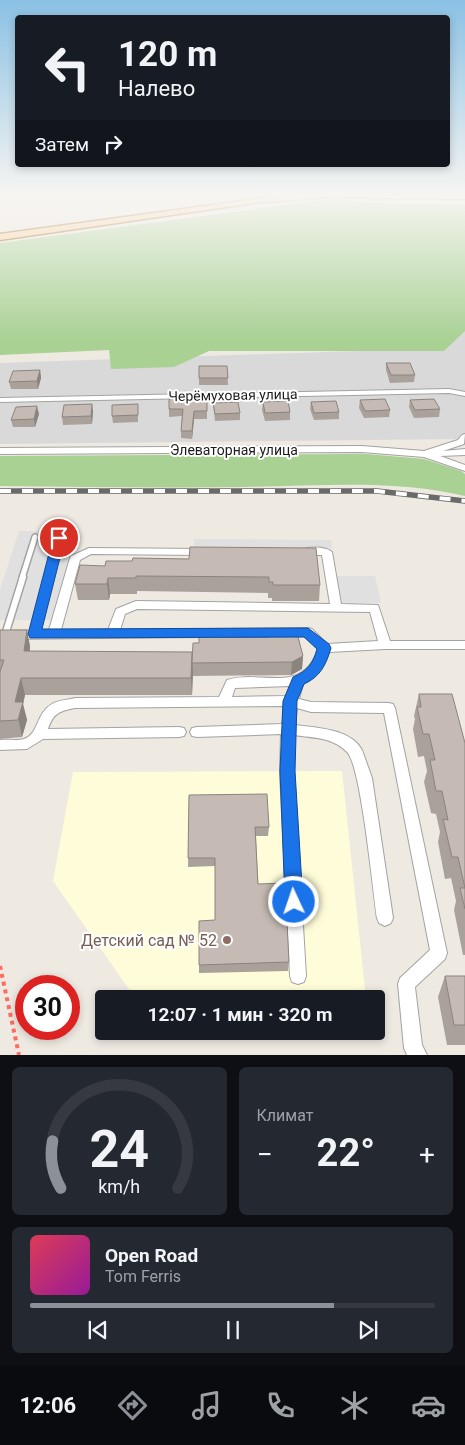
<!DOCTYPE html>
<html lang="ru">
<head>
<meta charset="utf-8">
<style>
  :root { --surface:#171b24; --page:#242831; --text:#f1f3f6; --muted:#9ea1a6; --line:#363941; --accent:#8c9099 }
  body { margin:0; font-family:Roboto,sans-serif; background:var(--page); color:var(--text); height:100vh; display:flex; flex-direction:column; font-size:19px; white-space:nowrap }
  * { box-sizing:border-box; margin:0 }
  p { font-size:16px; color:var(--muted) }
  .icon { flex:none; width:28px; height:28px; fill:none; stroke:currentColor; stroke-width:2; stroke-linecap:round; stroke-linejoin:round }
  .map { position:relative; height:1055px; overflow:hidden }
  .details { display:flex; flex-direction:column; gap:12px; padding:12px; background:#0d0f14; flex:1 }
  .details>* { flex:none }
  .top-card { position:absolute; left:15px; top:15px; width:435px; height:152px; border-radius:5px; box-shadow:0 2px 8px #0003; background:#171b24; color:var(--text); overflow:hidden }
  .speed { position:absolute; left:15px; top:975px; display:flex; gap:10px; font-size:25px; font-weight:700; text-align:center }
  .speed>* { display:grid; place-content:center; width:65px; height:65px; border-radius:50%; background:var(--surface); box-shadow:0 2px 8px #0003; line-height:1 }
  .speed .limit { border:8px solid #d22; background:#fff; color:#111 }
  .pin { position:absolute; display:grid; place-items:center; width:42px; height:42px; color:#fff; margin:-21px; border:2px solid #fff; border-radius:50%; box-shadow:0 1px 5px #0007 }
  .me { position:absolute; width:55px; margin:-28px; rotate:357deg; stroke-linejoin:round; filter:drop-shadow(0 0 4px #0008) }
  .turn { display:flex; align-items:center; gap:18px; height:105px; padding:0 20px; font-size:22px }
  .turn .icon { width:65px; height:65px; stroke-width:2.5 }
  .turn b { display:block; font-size:35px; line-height:42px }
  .then { display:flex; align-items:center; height:48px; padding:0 20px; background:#0003; gap:10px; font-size:19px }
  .big { font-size:38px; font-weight:700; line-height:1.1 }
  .details .tile { flex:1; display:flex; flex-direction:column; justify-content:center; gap:8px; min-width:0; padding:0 18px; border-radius:8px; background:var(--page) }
  .details .dial { align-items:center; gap:0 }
  .dial svg { height:130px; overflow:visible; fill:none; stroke:var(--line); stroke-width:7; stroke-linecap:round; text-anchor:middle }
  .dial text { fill:var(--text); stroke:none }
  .song { display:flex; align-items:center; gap:15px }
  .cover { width:60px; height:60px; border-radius:8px; background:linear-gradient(135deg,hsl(350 70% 55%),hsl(300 70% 35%)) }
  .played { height:5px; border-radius:2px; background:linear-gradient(90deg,var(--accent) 75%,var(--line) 75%) }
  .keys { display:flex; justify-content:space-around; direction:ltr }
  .heat { display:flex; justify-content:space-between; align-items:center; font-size:28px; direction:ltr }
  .details .tiles { flex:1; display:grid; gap:12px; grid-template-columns:1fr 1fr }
  .tile:last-child { grid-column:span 2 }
  .trip { position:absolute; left:95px; top:990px; width:290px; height:50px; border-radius:5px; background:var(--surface); box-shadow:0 2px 8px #0003; font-weight:700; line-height:50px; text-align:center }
  .tabs { display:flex; height:80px; justify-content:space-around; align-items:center; background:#090b0e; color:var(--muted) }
  .tabs .icon { width:35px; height:35px }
  .tabs .selected { color:var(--accent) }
  .tabs b { font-size:22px; color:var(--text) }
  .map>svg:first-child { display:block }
</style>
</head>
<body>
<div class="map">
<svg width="465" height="1055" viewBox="0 0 465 1055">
  <rect width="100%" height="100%" fill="#eee9e1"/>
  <polygon fill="#dad9d9" points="465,328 465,439 0,444 0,363 445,348"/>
  <g fill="#fffdd9">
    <polygon points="342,771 366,999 136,999 53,881 73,772"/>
    <polygon points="159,1031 369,1031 370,1040 165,1040"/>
  </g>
  <g fill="#a8d193">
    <polygon points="338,198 372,203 465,205 465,331 444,351 209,351 174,367 111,369 109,350 0,355 0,243"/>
    <path d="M366 454 424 459 461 471 465 474V496C394 479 319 486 246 487 164 488 82 487 0 486V456Z"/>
  </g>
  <g fill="#e0e0e0">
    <polygon points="19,531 77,531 53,620 0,620 0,590"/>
    <polygon points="194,539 331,540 332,548 194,547"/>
    <polygon points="337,576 375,576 381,603 341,603"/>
  </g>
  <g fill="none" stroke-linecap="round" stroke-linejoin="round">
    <defs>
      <g id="lane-far1">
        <polyline points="22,578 35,537"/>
        <polyline points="49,578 59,538"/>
      </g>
      <g id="lane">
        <polyline points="35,634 49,577"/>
        <polyline points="5,635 23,577"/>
      </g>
      <g id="street">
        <polygon points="449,389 465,392 465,396 449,393 0,402 0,398"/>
        <polygon points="465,434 464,444 443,451 465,449 465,455 440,456 465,465 465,471 424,457 362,452 0,454 0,448 362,446 424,451 458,440 462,435"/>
        <path d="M89 548 204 549 209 552 204 555 91 554 80 560 61 630H108L116 609 136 601 330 604 322 555H303L298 552C304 546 326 546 332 552L341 604 378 605 390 641H465V649H385L329 652C324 666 317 677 303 684L299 699 311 702 389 703 393 704 395 708 447 953 445 959 415 987 422 1045 427 1055H407L404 1048 398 984 400 978 430 950 384 713 311 712 297 708 295 725C316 728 350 728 362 750L372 778 393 918 391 923 385 926 379 923 377 918C373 892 361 765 347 752 332 737 314 738 294 735V773L306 976 304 982 298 984 292 982 290 976 280 773 281 734 197 737 192 736 190 732 192 728 197 727 282 724 285 706 75 708C60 711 53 713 48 729L179 727 184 728 186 732 184 736 179 737 43 739 27 749 0 750V740C7 739 17 741 24 739 39 734 36 713 52 704 58 700 68 700 75 698L219 697 227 680C262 669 302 696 318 649L305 636 0 639V631L49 630 70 558 71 556ZM137 609 370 612 378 641 327 644 312 629 308 628 120 630 125 614ZM290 686 287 696 232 697 235 688Z"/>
      </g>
      <polygon id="secondary" points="310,194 465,195 465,199 326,197 267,202 263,200 267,198"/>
      <polygon id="primary" points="293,194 316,194 0,240 0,234"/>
    </defs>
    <use href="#lane-far1" stroke="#a3a3a3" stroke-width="8"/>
    <use href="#lane" stroke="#a3a3a3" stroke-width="9"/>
    <use href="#street" stroke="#a3a3a3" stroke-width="2"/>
    <use href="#secondary" stroke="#6f7600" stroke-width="3"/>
    <use href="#primary" stroke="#945c00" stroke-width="3"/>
    <polyline stroke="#ff6a61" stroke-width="4" stroke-dasharray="4 4" stroke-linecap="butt" points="0,966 19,1055"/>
    <use href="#lane-far1" stroke="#fff" stroke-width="5"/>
    <use href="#lane" stroke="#fff" stroke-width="6"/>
    <use href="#street" fill="#fff" fill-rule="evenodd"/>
    <use href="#secondary" fill="#fdfdb0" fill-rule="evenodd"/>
    <use href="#primary" fill="#ffcc95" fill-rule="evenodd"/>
    <defs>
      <polyline id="rail" points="0,491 377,491 465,501"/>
    </defs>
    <use href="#rail" stroke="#6a6a6a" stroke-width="5.5"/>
    <use href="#rail" stroke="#fff" stroke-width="4" stroke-dasharray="11" stroke-linecap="butt"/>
  </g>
  <g fill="#aaa19b">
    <polygon points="386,363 415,375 414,382 390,383 386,370"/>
    <polygon points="199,366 227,366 228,385 199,385"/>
    <polygon points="40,370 41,378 38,389 11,389 9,382"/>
    <polygon points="207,398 207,419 194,419 192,439 181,438 181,431 182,416 169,417 169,409"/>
    <polygon points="360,400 390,410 389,417 364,418 359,408"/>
    <polygon points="410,400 440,409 439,417 414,418 409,407"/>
    <polygon points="263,402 290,412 290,420 265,421 262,410"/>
    <polygon points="311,402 339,412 339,419 314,420 310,409"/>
    <polygon points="213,403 240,413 240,420 215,421"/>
    <polygon points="93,411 92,424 63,425 62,417"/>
    <polygon points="138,411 138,422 113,423 112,416"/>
    <polygon points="39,414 35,427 13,427 11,420"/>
    <polygon points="189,559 320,585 319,601 272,601 272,598 268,598 268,593 137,591 137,594 110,594 109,600 78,600 75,584 105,566 132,561"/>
    <polygon points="0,630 27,630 30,647 30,651 193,660 199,643 226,637 303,656 302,669 291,675 193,676 193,672 192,695 25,695 23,704 27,720 22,737 0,739"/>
    <polygon points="419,694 465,743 465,955 463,955 454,910 456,901 451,878 445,879 438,842 440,832 436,814 431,813 424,782 427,771 424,756 418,757 413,729 415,719 414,716"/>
    <polygon points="189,795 269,827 268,836 256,836 258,884 289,962 288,971 199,973 199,965 215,920 215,866 188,867"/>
    <polygon points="445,976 465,976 465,1045 447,1045 438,997"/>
  </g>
  <g fill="#8b837e">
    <polygon points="40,370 41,378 38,389 37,381"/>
    <polygon points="92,404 93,411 92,424 91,416"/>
    <polygon points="37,406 39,414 35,427 34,419"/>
    <polygon points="194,411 194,419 192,439 192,431"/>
    <polygon points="108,578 110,594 109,600 107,584"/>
    <polygon points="27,630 30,647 28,668 24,651"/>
    <polygon points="192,652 193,672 192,695 191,678"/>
    <polygon points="303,656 302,669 291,675 292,662"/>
    <polygon points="21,678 25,695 23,704 27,720 22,737 15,702"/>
  </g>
  <g fill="#c6bbb4" stroke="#8b837e">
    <polygon points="386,363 410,363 415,375 391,375"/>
    <polygon points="199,366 227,366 228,378 199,378"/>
    <polygon points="40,370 37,381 9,382 13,371"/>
    <polygon points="207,398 207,411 194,411 192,431 181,431 183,409 169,409 169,399"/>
    <polygon points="385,399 390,410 365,411 360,400"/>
    <polygon points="434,399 440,409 415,410 410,400"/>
    <polygon points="288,401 290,412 265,413 263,402"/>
    <polygon points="336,401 339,412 314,413 311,402"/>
    <polygon points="238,402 240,413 215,414 213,403"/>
    <polygon points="92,404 91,416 62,417 64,405"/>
    <polygon points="138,404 138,415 112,416 112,405"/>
    <polygon points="37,406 34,419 11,420 16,407"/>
    <polygon points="190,547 316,548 320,585 273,585 273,582 269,582 269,577 136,576 136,578 108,578 107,584 75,584 80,565 105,566 106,561 132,561 133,558 189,559"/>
    <polygon points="0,630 27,630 24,651 192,652 191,678 21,678 15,702 23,702 18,720 0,721 0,672 4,660 0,660"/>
    <polygon points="268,633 297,633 303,656 292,662 192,663 193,643 199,643 199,634 226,634 226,637 268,637"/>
    <polygon points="419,694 452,694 465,743 465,888 458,857 452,857 443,819 448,820 442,791 436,791 430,760 435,760 429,734 423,734 417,707 421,707"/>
    <polygon points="267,794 269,827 255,827 258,884 285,883 289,962 199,965 199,921 215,920 215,858 188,858 189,795"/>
    <polygon points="460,888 465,888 465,909"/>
    <polygon points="445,976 465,976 465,1025 454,1025"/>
  </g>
  <linearGradient id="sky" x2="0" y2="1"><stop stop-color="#8ac1e4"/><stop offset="0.57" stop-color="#f7f5f2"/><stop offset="1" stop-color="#f7f5f2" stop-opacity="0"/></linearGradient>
  <rect width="465" height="342" fill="url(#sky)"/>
  <path fill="#1a73e8" stroke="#114b97" d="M59 535 65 538 42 629 308 628 329 644 331 648C326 665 320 677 304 684L297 701 295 771 303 902 301 908 294 910 288 908 285 902 280 771 283 701 293 677C307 671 313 664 317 649L304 637 30 638 28 634 53 538Z"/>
  <circle fill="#8d6e63" stroke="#fff" stroke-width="2" cx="227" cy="940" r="5"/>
  <g text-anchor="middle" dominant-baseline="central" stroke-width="4" stroke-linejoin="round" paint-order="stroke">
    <g font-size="14" fill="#1c1c1c" stroke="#fff">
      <text transform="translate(233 395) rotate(-1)">Черёмуховая улица</text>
      <text x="234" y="450">Элеваторная улица</text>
    </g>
    <g font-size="16" fill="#785e54" stroke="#fff" text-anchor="end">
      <text x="217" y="940">Детский сад № 52</text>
    </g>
  </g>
</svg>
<div class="speed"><div class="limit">30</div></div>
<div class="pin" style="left:59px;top:538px;background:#d93025"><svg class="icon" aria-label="arrive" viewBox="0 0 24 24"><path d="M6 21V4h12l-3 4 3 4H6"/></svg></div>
<svg class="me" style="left:294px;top:902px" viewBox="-20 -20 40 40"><circle r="17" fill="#1a73e8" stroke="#fff" stroke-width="3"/><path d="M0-11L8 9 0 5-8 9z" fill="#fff"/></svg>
<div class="trip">12:07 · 1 мин · 320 m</div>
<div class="top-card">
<div class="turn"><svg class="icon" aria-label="left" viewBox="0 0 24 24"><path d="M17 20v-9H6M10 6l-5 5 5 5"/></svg><div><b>120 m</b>Налево</div></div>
<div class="then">Затем<svg class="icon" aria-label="right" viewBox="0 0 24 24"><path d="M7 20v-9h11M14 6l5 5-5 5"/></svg></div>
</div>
</div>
<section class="details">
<div class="tiles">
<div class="tile dial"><svg viewBox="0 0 100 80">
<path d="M14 69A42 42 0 1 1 86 69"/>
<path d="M14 69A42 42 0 0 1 9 40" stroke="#8c9099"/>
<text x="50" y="56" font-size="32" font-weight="700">24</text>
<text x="50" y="72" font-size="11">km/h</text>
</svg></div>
<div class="tile"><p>Климат</p>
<div class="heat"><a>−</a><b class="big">22°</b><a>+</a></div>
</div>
<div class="tile">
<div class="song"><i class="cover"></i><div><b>Open Road</b><p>Tom Ferris</p></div></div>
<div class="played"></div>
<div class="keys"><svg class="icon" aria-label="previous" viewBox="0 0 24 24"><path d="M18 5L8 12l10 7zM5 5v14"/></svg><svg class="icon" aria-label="pause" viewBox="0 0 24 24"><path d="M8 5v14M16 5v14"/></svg><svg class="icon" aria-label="next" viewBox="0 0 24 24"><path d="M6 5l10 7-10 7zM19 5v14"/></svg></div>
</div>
</div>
</section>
<nav class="tabs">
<b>12:06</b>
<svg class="icon selected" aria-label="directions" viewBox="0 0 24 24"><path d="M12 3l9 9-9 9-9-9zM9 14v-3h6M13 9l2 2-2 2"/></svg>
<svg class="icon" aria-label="music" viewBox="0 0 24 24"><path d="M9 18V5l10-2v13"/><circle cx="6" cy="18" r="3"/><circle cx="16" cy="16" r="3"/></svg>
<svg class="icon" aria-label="phone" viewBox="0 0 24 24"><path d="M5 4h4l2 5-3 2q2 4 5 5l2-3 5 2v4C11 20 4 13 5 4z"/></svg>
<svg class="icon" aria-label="climate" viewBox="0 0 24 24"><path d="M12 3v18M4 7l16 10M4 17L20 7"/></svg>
<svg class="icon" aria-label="car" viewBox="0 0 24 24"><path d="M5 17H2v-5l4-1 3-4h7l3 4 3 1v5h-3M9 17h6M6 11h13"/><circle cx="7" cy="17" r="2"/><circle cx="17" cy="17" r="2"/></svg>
</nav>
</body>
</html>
